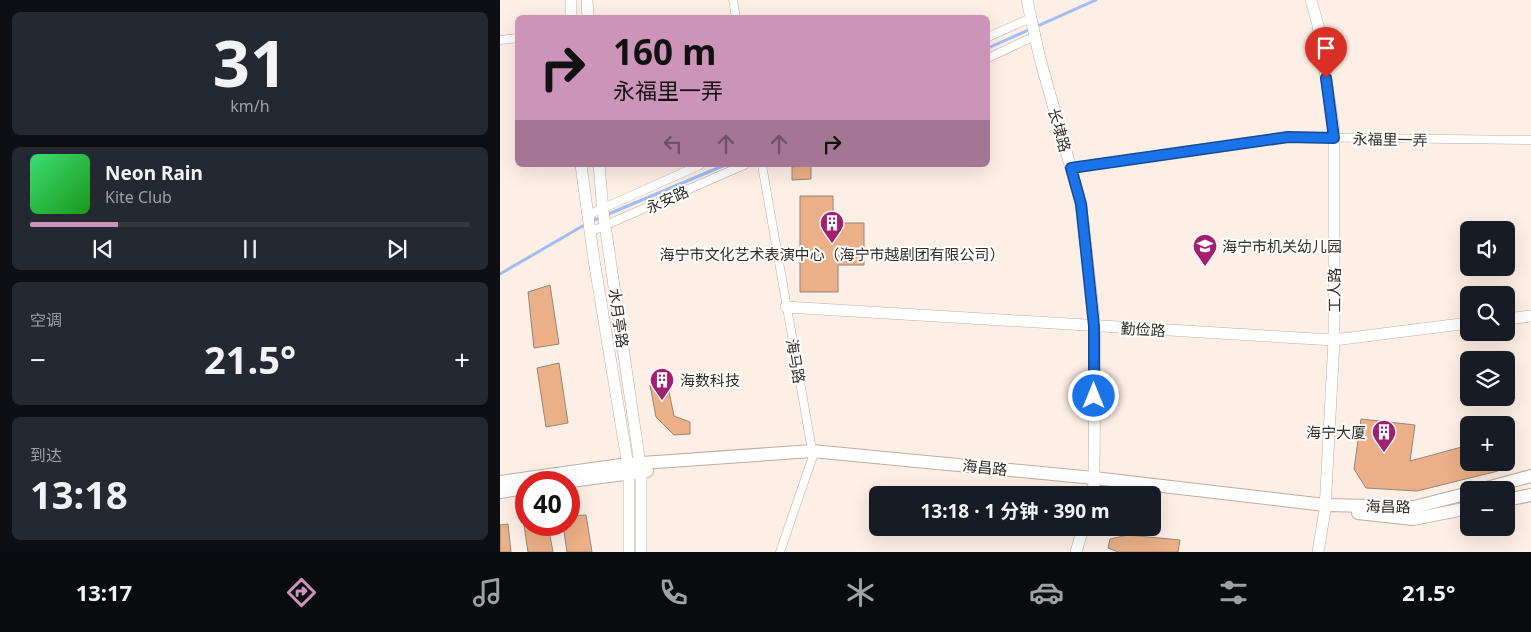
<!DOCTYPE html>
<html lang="zh">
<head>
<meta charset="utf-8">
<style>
  :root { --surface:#171b24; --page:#242831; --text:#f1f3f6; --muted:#9ea1a6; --line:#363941; --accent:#cd94ba }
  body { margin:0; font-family:"Noto Sans","Noto Sans SC",sans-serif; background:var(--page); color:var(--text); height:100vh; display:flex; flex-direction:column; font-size:19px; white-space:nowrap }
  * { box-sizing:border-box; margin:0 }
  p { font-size:16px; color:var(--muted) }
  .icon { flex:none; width:28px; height:28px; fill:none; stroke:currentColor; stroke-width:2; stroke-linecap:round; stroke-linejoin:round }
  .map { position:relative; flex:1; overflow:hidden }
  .sheet { display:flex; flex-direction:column; gap:12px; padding:12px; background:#0d0f14; width:500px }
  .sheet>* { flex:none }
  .hud { position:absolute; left:15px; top:15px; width:475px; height:152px; border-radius:8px; box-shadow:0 5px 20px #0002; background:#cd94ba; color:#111; overflow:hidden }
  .fabs { position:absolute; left:960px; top:221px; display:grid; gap:10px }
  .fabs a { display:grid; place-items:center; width:55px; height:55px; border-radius:8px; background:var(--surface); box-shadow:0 5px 20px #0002; font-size:25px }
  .speed { position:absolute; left:15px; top:471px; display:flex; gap:10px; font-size:25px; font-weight:700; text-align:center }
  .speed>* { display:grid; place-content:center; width:65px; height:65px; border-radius:50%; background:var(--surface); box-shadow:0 5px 20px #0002; line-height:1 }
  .speed .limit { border:8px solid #d22; background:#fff; color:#111 }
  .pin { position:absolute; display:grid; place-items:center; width:42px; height:42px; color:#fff; margin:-51px -21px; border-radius:50% 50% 50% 0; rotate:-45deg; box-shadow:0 0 5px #0007 }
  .pin .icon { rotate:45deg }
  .me { position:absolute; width:55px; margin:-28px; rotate:0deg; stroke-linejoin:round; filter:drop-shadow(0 0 4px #0008) }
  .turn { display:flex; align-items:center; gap:18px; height:105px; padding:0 15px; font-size:22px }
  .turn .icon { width:65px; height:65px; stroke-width:2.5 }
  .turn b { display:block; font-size:35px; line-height:42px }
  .lanes { display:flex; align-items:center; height:48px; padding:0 15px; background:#0003; justify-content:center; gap:25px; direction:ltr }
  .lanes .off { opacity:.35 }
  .big { font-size:38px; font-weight:700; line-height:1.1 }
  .sheet .card { flex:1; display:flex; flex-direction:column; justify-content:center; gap:8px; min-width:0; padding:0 18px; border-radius:8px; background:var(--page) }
  .sheet .dial { align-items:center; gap:0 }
  .dial b { font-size:65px; line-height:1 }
  .song { display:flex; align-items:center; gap:15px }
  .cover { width:60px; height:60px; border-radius:8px; background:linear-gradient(135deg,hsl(140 70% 55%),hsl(120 70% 35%)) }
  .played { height:5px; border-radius:2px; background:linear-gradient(90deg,var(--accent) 20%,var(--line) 20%) }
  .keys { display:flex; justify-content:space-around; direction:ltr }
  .heat { display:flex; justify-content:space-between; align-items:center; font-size:28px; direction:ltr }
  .trip { position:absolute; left:369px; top:486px; width:292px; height:50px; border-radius:8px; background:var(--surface); box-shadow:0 5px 20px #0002; font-weight:700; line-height:50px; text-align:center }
  .menu { display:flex; height:80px; justify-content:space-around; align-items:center; background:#090b0e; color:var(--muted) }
  .menu .icon { width:35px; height:35px }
  .menu .selected { color:var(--accent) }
  .menu b { font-size:22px; color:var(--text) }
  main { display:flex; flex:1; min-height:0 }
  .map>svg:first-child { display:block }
</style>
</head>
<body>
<main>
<section class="sheet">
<div class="card dial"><b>31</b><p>km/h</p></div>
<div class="card">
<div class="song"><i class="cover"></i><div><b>Neon Rain</b><p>Kite Club</p></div></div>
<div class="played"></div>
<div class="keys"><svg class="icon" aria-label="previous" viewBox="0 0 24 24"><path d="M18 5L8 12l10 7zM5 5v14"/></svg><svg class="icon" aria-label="pause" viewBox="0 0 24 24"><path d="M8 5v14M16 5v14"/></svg><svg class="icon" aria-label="next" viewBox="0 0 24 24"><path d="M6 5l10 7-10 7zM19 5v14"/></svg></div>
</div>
<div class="card"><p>空调</p>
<div class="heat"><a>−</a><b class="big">21.5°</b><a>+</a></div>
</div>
<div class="card"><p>到达</p><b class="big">13:18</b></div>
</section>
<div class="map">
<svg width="1031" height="552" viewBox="0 0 1031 552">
  <rect width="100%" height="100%" fill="#feefe6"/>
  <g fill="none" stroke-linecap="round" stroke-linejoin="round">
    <g stroke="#9fbcf5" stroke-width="3">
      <polyline points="488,48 596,0"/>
      <polyline points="92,221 225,165"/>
      <polyline points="0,274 86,224"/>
    </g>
  </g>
  <g fill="#ecb088" stroke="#95857a">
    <polygon points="292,165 311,165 311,179 292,180"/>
    <polygon points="300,196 333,196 333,223 364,223 364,265 338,265 338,292 300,292"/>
    <polygon points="50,285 59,344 34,348 28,292"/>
    <polygon points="59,363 68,423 46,427 37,368"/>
    <polygon points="167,382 174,416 190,422 190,434 174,435 156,417 150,385"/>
    <polygon points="861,419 915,425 910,461 969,445 969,462 996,462 998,471 917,491 866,488 854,469"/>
    <polygon points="86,515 92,552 67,552 63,525 69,525 69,516"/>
    <polygon points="8,524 11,552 0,552 0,525"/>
    <polygon points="24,525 48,525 53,552 28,552"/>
    <polygon points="628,535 680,540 678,552 618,552 608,548 610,539"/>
  </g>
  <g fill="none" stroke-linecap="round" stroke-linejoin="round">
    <defs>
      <g id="street">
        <polyline points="233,0 236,18"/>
        <polyline points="488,37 531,18"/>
        <polyline points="0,40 18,38"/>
        <polyline points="488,58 535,36"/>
        <polyline points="262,165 313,456 280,552"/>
        <polyline points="571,168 788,137 1031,140"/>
        <polyline points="88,215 200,165"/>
        <polyline points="90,232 244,165"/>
      </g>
      <g id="secondary">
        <polyline points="71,0 71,18"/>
        <polyline points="87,0 88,18"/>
        <polyline points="527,0 540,59 581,204 595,326 594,484 591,495"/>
        <polyline points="811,0 818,25 834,130 834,340 825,510 818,552"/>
        <polyline points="81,165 94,260 129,472 129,552"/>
        <polyline points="99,165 103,211 141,471 141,552"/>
        <polyline points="286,307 834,340 969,323"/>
        <polyline points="1006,319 1031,316"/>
        <polyline points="576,552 583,528"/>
      </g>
      <g id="primary">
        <polyline points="0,482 128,464 312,451 594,478 825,505 914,507 969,493"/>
        <polyline points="63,482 147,471"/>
        <polyline points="979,490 1031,476"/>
        <polyline points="0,492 26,488"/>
        <polyline points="1006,500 1031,495"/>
        <polyline points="858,513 913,519 969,508"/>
      </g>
    </defs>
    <use href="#street" stroke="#beaca1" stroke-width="9"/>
    <use href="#secondary" stroke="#beaca1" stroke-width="12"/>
    <use href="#primary" stroke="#beaca1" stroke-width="14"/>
    <use href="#street" stroke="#fff" stroke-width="8"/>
    <use href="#secondary" stroke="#fff" stroke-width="11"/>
    <use href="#primary" stroke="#fff" stroke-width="12"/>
  </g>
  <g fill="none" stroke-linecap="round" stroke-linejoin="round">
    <defs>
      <polyline id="route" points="594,396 594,326 581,204 571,168 788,137 834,138 826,78"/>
    </defs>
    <use href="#route" stroke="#114b97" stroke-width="12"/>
    <use href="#route" stroke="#1a73e8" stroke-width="9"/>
  </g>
  <defs>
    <symbol id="building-pin" viewBox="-11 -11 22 30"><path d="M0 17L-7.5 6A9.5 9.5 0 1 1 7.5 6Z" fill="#a12071" stroke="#fff"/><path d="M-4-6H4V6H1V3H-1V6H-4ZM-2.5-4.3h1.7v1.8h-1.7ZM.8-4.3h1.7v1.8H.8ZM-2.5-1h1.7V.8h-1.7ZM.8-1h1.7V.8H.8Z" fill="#fff"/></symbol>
    <symbol id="school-pin" viewBox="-11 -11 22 30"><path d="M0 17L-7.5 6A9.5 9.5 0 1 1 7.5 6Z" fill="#a12071" stroke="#fff"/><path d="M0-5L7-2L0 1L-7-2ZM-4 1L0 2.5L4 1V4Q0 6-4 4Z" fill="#fff"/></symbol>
  </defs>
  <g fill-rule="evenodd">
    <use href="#building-pin" x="318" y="209" width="28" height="38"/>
    <use href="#school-pin" x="691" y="232" width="28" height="38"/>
    <use href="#building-pin" x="148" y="366" width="28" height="38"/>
    <use href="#building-pin" x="870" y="418" width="28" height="38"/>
  </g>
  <g text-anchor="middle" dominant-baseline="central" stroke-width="4" stroke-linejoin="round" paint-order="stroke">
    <g font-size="15" fill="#332c28" stroke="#fff">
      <text transform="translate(560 130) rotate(74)">长埭路</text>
      <text transform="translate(890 139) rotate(1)">永福里一弄</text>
      <text transform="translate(167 199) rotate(-24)">永安路</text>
      <text transform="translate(834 290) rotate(-90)">工人路</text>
      <text transform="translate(119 318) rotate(82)">水月亭路</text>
      <text transform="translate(643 329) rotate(3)">勤俭路</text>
      <text transform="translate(296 361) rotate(80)">海马路</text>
      <text transform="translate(485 467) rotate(6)">海昌路</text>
      <text transform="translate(888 506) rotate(1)">海昌路</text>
    </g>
    <g font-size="15" fill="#332c28" stroke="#fff" text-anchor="start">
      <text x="722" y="246">海宁市机关幼儿园</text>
      <text x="332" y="254" text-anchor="middle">海宁市文化艺术表演中心（海宁市越剧团有限公司）</text>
      <text x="180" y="380">海数科技</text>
      <text x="866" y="432" text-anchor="end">海宁大厦</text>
    </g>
  </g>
</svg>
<div class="fabs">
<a><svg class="icon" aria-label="sound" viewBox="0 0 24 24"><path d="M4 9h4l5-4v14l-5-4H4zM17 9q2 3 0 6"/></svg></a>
<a><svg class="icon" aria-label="search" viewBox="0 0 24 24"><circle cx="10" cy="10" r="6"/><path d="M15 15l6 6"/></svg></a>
<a><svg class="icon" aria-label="layers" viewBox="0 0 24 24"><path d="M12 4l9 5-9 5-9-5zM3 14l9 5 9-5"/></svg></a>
<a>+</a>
<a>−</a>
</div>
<div class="speed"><div class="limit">40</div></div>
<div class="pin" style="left:826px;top:78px;background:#d93025"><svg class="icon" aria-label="arrive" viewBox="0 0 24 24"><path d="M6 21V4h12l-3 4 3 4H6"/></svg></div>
<svg class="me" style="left:594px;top:396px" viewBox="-20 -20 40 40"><circle r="17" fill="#1a73e8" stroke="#fff" stroke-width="3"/><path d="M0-11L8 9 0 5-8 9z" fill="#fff"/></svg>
<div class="trip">13:18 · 1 分钟 · 390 m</div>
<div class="hud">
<div class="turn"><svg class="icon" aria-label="right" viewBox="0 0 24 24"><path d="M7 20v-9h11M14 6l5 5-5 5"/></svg><div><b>160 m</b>永福里一弄</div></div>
<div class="lanes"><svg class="icon off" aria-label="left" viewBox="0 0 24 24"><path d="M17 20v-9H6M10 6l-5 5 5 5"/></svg><svg class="icon off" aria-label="ahead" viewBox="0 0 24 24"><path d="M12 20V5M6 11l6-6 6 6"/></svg><svg class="icon off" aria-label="ahead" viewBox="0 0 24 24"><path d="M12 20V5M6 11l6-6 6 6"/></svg><svg class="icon" aria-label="right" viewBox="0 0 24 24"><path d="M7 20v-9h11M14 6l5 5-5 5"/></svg></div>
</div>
</div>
</main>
<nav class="menu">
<b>13:17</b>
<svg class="icon selected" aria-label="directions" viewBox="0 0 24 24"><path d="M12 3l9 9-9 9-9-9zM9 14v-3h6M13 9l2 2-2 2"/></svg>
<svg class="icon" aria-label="music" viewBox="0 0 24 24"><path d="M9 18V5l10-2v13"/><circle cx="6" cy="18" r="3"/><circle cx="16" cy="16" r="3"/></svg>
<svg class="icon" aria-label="phone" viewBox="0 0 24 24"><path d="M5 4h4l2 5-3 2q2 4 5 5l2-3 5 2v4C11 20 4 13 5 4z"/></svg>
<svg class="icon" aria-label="climate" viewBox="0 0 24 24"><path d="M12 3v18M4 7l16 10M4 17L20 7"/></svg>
<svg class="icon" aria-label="car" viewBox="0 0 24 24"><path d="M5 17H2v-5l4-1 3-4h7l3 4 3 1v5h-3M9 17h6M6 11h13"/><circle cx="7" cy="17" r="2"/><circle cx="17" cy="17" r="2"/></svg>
<svg class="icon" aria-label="filters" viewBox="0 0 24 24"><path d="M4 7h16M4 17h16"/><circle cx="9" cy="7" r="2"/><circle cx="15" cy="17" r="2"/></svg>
<b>21.5°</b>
</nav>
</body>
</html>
